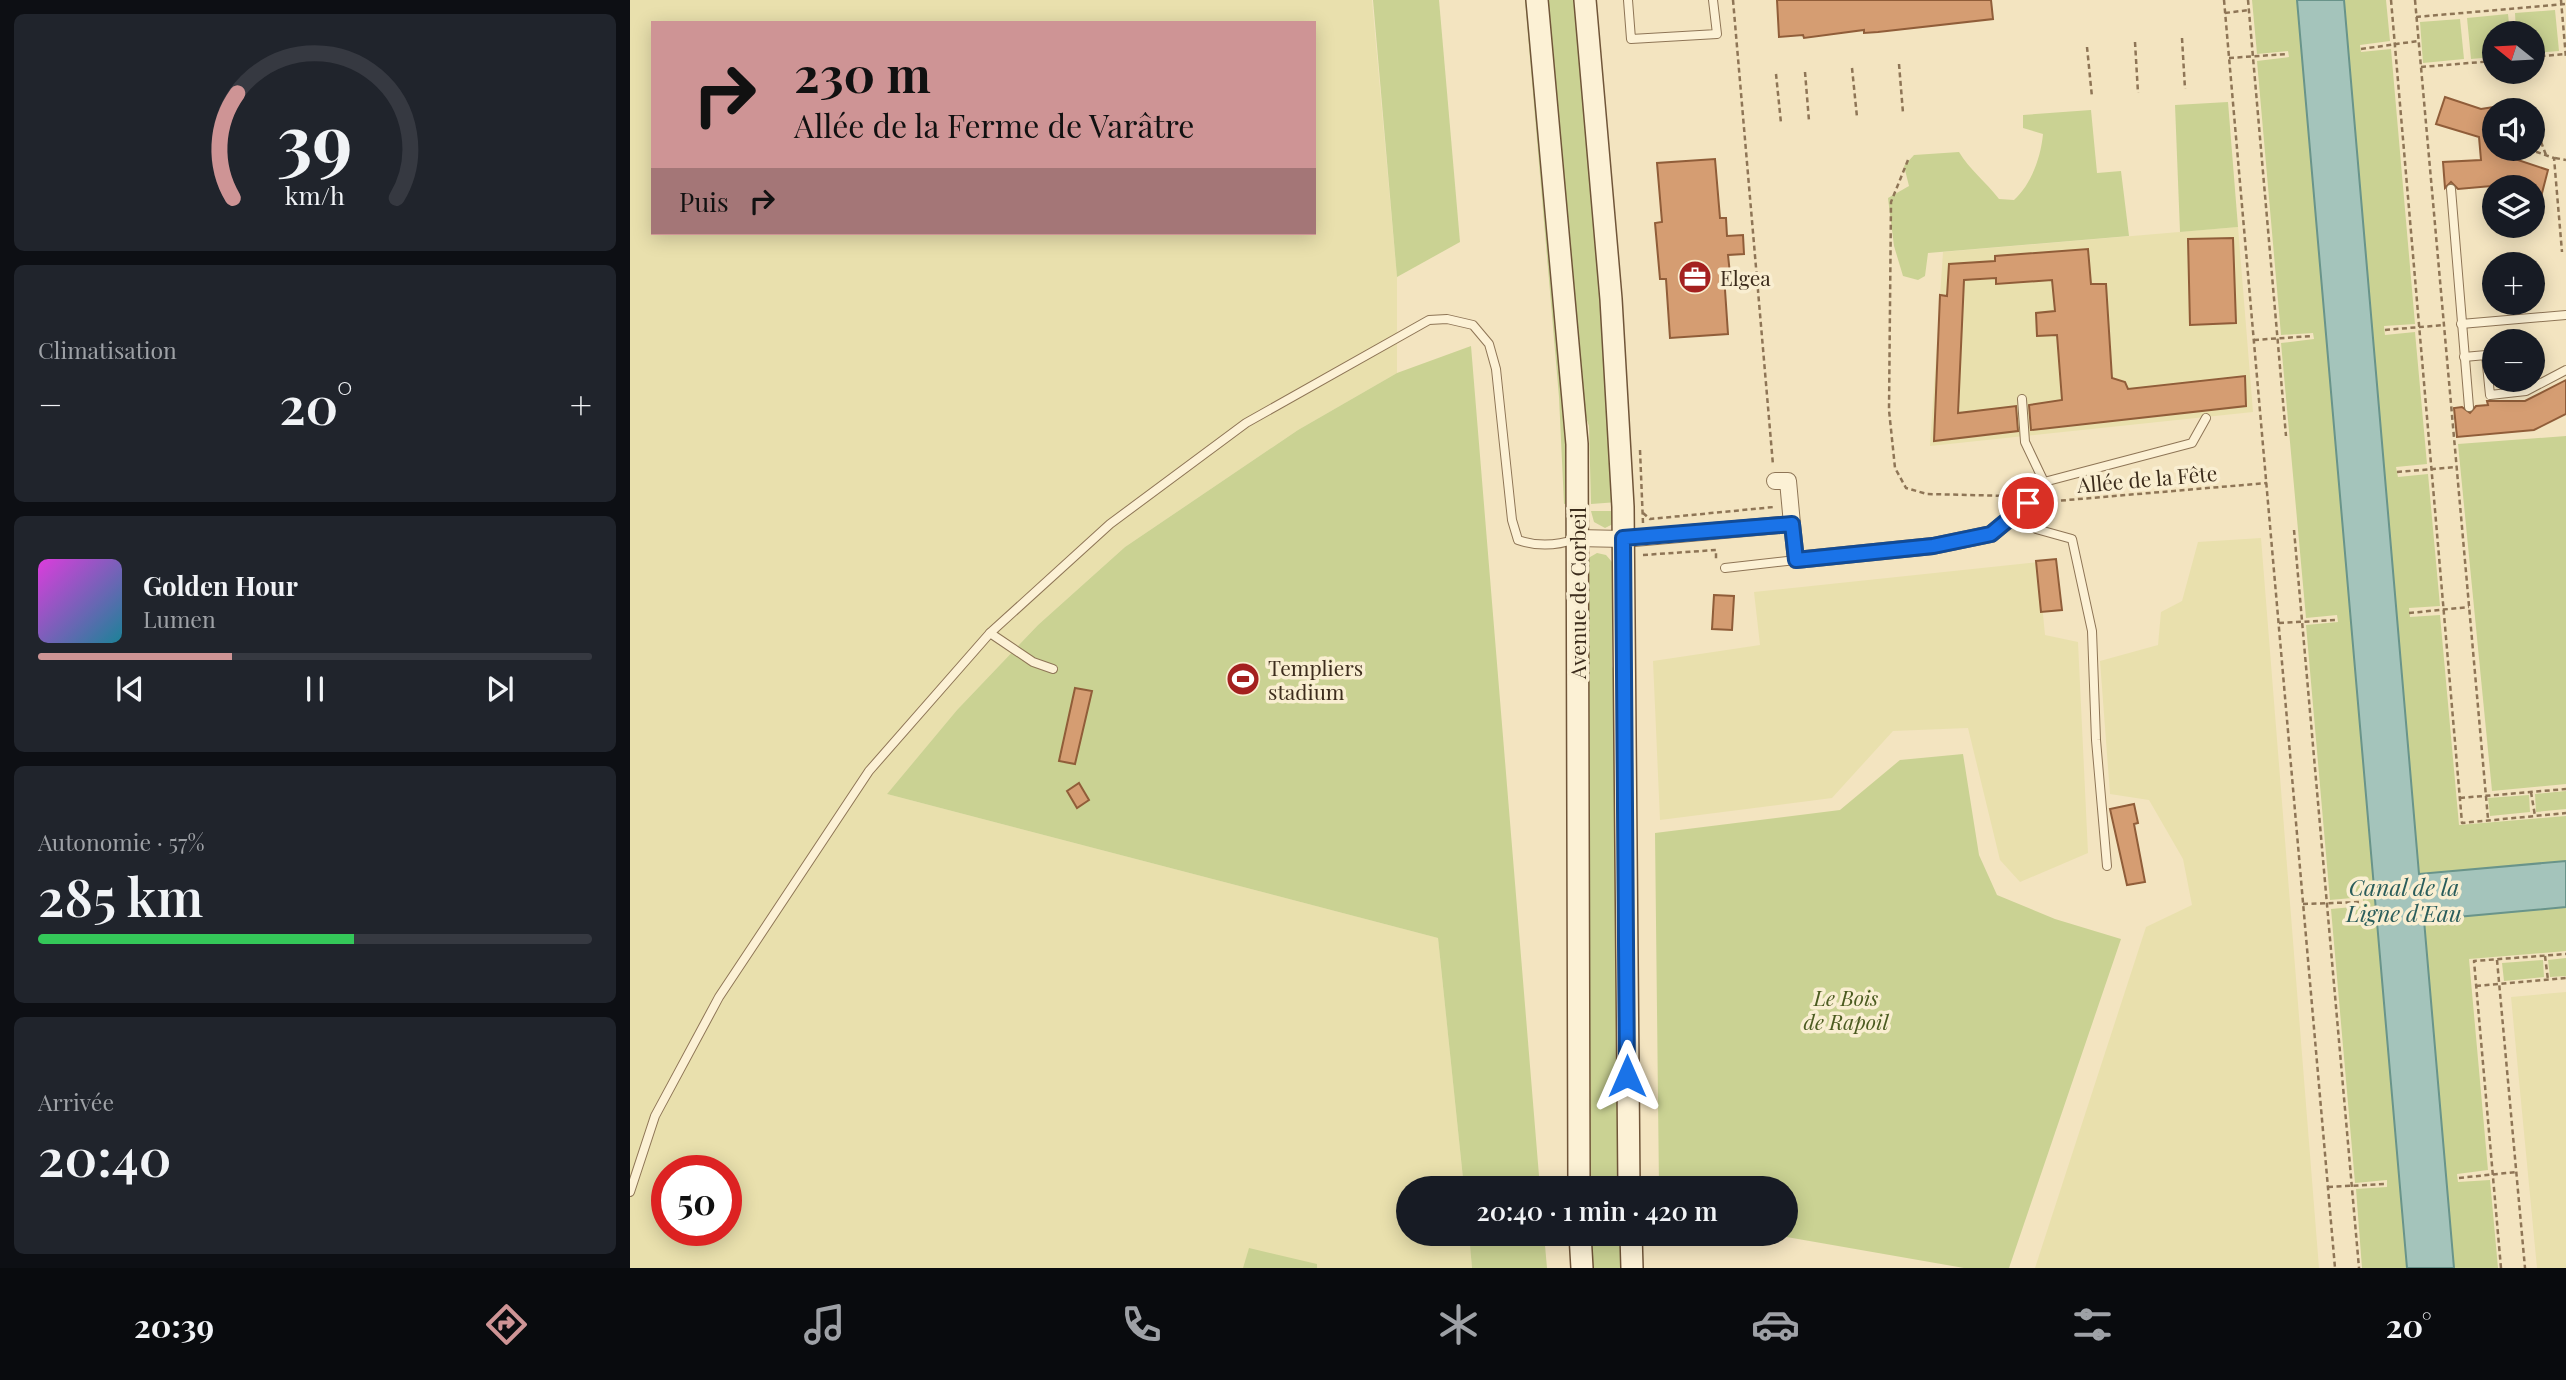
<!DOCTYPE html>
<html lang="fr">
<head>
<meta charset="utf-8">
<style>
  :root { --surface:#171b24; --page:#20242c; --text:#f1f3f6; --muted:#9ea1a6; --line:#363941; --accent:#ce9495 }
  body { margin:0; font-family:"Playfair Display",serif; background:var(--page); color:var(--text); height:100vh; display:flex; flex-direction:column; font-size:26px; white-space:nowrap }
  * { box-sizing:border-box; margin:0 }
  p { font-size:23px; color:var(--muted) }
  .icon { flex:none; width:38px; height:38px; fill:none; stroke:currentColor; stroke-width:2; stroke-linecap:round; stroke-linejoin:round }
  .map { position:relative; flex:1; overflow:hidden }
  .side { display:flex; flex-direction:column; gap:14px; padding:14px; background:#0d0f14; width:630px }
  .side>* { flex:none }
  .banner { position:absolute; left:21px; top:21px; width:665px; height:214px; border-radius:0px; box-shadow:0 4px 18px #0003; background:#ce9495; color:#111; overflow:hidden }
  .needle { width:46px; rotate:288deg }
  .buttons { position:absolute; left:1852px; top:21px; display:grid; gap:14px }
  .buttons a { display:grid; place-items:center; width:63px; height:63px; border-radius:50%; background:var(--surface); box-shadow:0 4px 18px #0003; font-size:35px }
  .speed { position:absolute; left:21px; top:1155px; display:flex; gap:14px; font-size:35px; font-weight:700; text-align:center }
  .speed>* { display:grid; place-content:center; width:91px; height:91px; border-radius:50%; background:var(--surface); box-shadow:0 4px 18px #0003; line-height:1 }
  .speed .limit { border:10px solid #d22; background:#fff; color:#111 }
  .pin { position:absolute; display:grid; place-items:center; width:60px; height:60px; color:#fff; margin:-30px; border:4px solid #fff; border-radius:50%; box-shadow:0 2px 7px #0007 }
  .me { position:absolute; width:77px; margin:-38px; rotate:0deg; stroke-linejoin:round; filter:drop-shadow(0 0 5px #0008) }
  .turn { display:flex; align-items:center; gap:24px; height:147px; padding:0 28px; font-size:32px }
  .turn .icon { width:91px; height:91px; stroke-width:2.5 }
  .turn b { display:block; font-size:49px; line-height:60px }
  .then { display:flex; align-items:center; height:66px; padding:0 28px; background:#0003; gap:14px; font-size:26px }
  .big { font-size:52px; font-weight:600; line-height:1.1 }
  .side .tile { flex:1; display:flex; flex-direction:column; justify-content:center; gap:10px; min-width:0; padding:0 24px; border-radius:10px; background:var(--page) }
  .side .dial { align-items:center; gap:0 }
  .dial svg { height:182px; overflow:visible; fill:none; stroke:var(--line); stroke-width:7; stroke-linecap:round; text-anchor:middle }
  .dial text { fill:var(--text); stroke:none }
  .song { display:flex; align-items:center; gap:21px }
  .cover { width:84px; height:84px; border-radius:10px; background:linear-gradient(135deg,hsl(300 70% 55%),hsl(190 70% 35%)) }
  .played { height:7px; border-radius:4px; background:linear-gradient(90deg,var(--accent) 35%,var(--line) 35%) }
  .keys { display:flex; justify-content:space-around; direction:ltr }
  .heat { display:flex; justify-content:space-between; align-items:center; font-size:38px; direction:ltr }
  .charge { height:10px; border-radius:5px; background:linear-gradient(90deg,#34c759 57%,var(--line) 0) }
  .trip { position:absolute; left:766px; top:1176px; width:402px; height:70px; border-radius:35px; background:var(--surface); box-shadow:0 4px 18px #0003; font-weight:600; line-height:70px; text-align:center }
  .dock { display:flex; height:112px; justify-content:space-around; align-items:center; background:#090b0e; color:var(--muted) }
  .dock .icon { width:49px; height:49px }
  .dock .active { color:var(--accent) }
  .dock b { font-size:32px; color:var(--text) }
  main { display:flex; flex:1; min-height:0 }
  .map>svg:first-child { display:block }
</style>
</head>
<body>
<main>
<section class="side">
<div class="tile dial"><svg viewBox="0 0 100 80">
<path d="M14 69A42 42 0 1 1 86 69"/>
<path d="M14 69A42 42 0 0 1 16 23" stroke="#ce9495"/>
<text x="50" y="56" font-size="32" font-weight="700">39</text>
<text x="50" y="72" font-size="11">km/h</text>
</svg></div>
<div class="tile"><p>Climatisation</p>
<div class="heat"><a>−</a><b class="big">20°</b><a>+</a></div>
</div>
<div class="tile">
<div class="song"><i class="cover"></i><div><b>Golden Hour</b><p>Lumen</p></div></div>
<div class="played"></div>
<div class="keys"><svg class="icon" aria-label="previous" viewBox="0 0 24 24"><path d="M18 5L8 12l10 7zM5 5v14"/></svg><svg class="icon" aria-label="pause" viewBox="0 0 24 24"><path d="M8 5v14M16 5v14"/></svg><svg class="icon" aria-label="next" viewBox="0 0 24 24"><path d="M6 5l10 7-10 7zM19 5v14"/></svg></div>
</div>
<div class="tile"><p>Autonomie · 57%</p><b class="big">285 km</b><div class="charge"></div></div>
<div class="tile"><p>Arrivée</p><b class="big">20:40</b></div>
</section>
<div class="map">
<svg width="1936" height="1268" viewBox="0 0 1936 1268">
  <rect width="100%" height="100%" fill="#f3e4c0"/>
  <g fill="#e9e0ad" fill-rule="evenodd">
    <path d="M0 0H742L767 277V373L668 430 495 547 408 625 327 710 257 794 808 938 834 1188H779V1234H839L842 1268H0ZM23 23H684V233H23ZM37 1171H96V1230H37Z"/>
    <polygon points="1608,227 1623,412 1300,446 1313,252"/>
    <polygon points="1631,538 1689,1268 1405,1268 1516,927 1562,905 1553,859 1519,800 1480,794 1470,661 1528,645 1531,612 1552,601 1568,542"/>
    <polygon points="1408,562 1415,635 1448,642 1458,853 1390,882 1370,860 1338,728 1263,731 1202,798 1030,820 1023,661 1130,645 1124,592"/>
    <polygon points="1936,992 1936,1268 1907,1268 1881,997"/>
  </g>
  <g fill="#cad293">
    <polygon points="743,0 809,0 830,242 767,277"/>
    <polygon points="895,0 900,0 934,401 939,503 934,504 929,397"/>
    <polygon points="915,0 950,0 988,502 961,504 959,426 950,401"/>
    <polygon points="1622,0 1667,0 1777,1268 1732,1268 1726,1189 1757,1187 1757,1180 1725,1183 1701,909 1733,906 1733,897 1700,900 1676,625 1708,622 1707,615 1676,618 1651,343 1684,339 1683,333 1651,335 1627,61 1659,57 1658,51 1627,54"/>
    <polygon points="1714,0 1756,0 1760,41 1730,45 1731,52 1761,49 1785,324 1754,326 1755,335 1785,332 1797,464 1766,467 1768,477 1798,474 1810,606 1779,608 1780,617 1810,615 1829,825 1936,816 1936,861 1789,874"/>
    <polygon points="1925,10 1929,51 1902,53 1902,33 1886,33 1885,13"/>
    <polygon points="1878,14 1880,33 1864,33 1864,57 1841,59 1837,18"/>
    <polygon points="1830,19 1834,59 1793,63 1790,22"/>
    <polygon points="1598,102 1608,227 1550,232 1545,105"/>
    <path d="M1461 110 1467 173 1491 171 1499 236 1298 253 1295 276 1288 280 1273 276 1264 246 1258 198 1279 186 1274 166 1284 155 1329 152C1340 170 1355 181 1369 199L1384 200C1401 185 1411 157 1413 134L1393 128V115Z"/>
    <polygon points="841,346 910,1188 834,1188 808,938 257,794 327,710 408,625 495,547 668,430 767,373"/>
    <polygon points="1936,436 1936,784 1862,791 1828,444"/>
    <polygon points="961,511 988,511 985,523 975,528 964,522"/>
    <polygon points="967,553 976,555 982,562 982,666 988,683 990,1188 956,1188 955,560"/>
    <polygon points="1333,754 1349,855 1367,895 1425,919 1491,939 1379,1268 1334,1268 1139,1234 1157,1234 1157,1188 1029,1188 1025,833 1210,810 1270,760"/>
    <polygon points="1936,791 1936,809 1906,812 1905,794"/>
    <polygon points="1899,795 1900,812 1860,816 1858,798"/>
    <polygon points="1936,907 1936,951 1839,959 1858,1170 1827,1174 1828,1182 1860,1180 1868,1268 1824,1268 1794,920"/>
    <polygon points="1936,958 1936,976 1920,977 1918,960"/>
    <polygon points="1913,960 1914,977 1874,981 1872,963"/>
    <polygon points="839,1234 914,1234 917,1268 842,1268"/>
    <polygon points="957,1234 991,1234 994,1268 960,1268"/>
    <polygon points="619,1248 687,1264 687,1268 613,1268"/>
  </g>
  <polygon fill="#a4c4bb" stroke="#69948a" stroke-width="2" points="1667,0 1714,0 1789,874 1936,861 1936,907 1794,920 1824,1268 1777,1268"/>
  <g fill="#d59d72" stroke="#905d39" stroke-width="2">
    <polygon points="1147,0 1361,0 1363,19 1248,32 1234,33 1234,30 1174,38 1173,35 1149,37"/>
    <polygon points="1815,97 1851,109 1864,107 1864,149 1876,149 1876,156 1918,170 1906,216 1902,215 1902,187 1873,185 1828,189 1821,182 1815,188 1813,162 1851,160 1849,137 1806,124"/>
    <polygon points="1085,159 1090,218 1096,218 1097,236 1113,235 1114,254 1098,255 1100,274 1094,275 1098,334 1040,338 1036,279 1030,279 1025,223 1032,222 1027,163"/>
    <polygon points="1603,238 1606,323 1560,325 1558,239"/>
    <polygon points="1458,249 1461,284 1476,284 1482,378 1495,382 1498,389 1615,376 1616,406 1401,430 1399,405 1432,400 1427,335 1407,336 1406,313 1425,311 1422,280 1366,284 1366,278 1334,280 1328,413 1386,406 1388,431 1304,441 1310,295 1317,296 1319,264 1365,261 1365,256"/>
    <polygon points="1936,380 1936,414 1904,430 1827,437 1824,408 1832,407 1840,413 1846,406 1858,405 1857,401 1895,401"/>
    <polygon points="1426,559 1432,610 1411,612 1406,561"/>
    <polygon points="1084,595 1104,596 1102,630 1082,629"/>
    <polygon points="445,688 462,691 445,764 429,761"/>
    <polygon points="449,783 459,800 447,808 437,791"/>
    <polygon points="1504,804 1508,823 1504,824 1515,882 1497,885 1480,809"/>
  </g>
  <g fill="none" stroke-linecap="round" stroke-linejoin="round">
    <defs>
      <g id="lane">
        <polyline points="998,0 1001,39 1087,34 1083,0"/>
        <polyline points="1821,189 1839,407"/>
        <polyline points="1831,324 1936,315"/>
        <polyline points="1834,357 1856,355 1860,395 1896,391 1936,370"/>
        <polyline points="1392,399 1395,442 1414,482"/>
        <polyline points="1095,568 1166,560"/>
        <path d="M423 669 403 662 360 633 480 524 616 423 799 320 817 319 843 325 859 344 866 369 882 520 888 540C908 547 926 546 946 539"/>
        <polyline points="1477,866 1466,740 1462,631 1442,539 1406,529 1399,503 1414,482 1562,443 1576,418"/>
        <polyline points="0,1192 25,1116 89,997 239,771 360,633"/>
      </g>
      <g id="street">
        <polyline points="1145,481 1158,481 1162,524"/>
        <polyline points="947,538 993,539 1162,524 1166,560 1303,546 1361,534 1399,503"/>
      </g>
      <g id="secondary">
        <polyline points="907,0 947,444 949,1188"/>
        <polyline points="955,0 981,299 993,507 999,1188"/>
        <polyline points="950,1234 952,1268"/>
        <polyline points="1001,1234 1002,1268"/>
      </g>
    </defs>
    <use href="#lane" stroke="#8e7556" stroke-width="10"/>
    <use href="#street" stroke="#8e7556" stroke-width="18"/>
    <use href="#secondary" stroke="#705539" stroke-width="24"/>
    <g stroke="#8e7556" stroke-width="2.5" stroke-dasharray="5 3.5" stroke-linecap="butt">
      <polyline points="1103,0 1143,465"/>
      <polyline points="1594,0 1705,1268"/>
      <polyline points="1618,0 1656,436"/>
      <polyline points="1761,0 1832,823 1936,813"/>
      <polyline points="1785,0 1858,819"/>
      <polyline points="1931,0 1936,58"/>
      <polyline points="1595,13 1619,10"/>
      <polyline points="1786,17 1936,4"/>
      <polyline points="1552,38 1555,89"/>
      <polyline points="1505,42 1508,93"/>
      <polyline points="1457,47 1462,97"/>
      <polyline points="1731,49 1788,41"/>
      <polyline points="1902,57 1936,54"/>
      <polyline points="1599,58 1658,54"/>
      <polyline points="1269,64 1273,113"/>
      <polyline points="1791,67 1864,61"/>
      <polyline points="1222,68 1227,117"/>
      <polyline points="1175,72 1179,121"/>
      <polyline points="1146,74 1151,123"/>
      <polyline points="1908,134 1916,155"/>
      <polyline points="1898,149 1924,158 1932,252"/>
      <polyline points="1925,158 1936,160"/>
      <polyline points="1278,160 1261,202 1259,410 1265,468 1276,488 1297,494 1381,496"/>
      <polyline points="1755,330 1814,325"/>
      <polyline points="1624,340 1682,336"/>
      <polyline points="1010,450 1013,523"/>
      <polyline points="1767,472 1827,467"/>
      <polyline points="1414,502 1637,483"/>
      <polyline points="1013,513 1020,519 1144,507"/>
      <polyline points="1664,530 1729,1268"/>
      <polyline points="1013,555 1086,550 1086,561"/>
      <polyline points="1779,613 1839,607"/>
      <polyline points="1649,623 1707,620"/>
      <polyline points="1901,792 1905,816"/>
      <polyline points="1830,798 1936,789"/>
      <polyline points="1673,904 1732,902"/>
      <polyline points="1915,956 1918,980"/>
      <polyline points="1867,960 1895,1268"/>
      <polyline points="1846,986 1936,978"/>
      <polyline points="1829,1178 1886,1172"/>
      <polyline points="1698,1187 1756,1184"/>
      <polyline points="1871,1268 1844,961 1936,954"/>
    </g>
    <use href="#lane" stroke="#fcf1d5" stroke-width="8"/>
    <use href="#street" stroke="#fcf1d5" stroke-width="16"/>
    <use href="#secondary" stroke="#fcf1d5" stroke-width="21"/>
  </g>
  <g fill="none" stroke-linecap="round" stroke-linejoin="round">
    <defs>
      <polyline id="route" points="997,1076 993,538 1162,524 1166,560 1303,546 1361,534 1398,503"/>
    </defs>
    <use href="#route" stroke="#114b97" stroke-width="18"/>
    <use href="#route" stroke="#1a73e8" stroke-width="12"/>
  </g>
  <defs>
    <symbol id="office-disc" viewBox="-11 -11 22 22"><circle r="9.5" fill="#a4201f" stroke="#f9eed1"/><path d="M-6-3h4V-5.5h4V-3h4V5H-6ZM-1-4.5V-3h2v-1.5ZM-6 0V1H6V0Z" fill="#fff"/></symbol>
    <symbol id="stadium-disc" viewBox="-11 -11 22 22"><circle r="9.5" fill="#a4201f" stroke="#f9eed1"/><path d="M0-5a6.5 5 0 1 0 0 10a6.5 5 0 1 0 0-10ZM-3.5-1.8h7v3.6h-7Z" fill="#fff"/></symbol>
  </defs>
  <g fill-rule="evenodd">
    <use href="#office-disc" x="1046" y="258" width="38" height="38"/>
    <use href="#stadium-disc" x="594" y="660" width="38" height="38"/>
  </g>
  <g text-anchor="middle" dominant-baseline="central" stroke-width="7" stroke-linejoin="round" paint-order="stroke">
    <g font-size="21" fill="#3c2c1c" stroke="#f9eed1" text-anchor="start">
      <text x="1090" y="277">Elgea</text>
      <text x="638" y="667">Templiers<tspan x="638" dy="24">stadium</tspan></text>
    </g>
    <g font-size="21" fill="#3c2c1c" stroke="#f9eed1">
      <text transform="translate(1517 478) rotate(-5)">Allée de la Fête</text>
      <text transform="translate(947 593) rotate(-90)">Avenue de Corbeil</text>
    </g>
    <g font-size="21" font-style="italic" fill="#4b5b20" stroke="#f9eed1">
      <text x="1216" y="997">Le Bois<tspan x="1216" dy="24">de Rapoil</tspan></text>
    </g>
    <g font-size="23" font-style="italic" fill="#2a5d5b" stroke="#f9eed1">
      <text x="1774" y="886">Canal de la<tspan x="1774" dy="26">Ligne d'Eau</tspan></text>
    </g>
  </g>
</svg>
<div class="buttons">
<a><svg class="needle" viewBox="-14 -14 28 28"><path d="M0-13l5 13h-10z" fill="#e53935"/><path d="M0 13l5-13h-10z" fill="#9ea1a6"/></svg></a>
<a><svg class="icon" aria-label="sound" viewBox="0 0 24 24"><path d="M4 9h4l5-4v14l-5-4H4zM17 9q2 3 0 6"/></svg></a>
<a><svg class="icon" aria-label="layers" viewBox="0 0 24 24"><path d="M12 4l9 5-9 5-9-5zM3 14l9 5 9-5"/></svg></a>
<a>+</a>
<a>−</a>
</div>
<div class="speed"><div class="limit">50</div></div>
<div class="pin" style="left:1398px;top:503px;background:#d93025"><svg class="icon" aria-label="arrive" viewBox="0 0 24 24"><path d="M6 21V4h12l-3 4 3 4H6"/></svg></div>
<svg class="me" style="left:997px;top:1076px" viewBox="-20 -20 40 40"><path d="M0-17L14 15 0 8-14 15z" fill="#1a73e8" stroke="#fff" stroke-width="4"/></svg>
<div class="trip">20:40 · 1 min · 420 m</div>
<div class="banner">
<div class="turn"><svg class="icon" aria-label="right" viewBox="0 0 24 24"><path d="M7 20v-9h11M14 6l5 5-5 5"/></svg><div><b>230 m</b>Allée de la Ferme de Varâtre</div></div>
<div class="then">Puis<svg class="icon" aria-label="right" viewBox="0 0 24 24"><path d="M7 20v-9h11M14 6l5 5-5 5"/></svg></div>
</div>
</div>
</main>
<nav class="dock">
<b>20:39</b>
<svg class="icon active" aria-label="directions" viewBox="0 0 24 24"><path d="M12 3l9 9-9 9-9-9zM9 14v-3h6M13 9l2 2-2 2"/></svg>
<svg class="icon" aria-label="music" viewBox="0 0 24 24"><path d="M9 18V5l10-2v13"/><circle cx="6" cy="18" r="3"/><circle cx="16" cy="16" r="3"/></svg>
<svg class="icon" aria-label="phone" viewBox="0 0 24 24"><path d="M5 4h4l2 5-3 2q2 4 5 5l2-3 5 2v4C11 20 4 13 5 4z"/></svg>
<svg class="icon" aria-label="climate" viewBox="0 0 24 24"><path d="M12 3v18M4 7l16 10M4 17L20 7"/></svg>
<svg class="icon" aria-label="car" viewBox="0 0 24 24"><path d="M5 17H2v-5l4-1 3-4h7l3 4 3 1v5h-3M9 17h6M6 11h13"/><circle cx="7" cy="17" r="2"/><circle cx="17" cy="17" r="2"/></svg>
<svg class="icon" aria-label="filters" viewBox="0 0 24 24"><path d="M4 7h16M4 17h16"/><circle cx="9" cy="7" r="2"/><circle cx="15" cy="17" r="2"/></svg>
<b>20°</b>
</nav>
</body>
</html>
